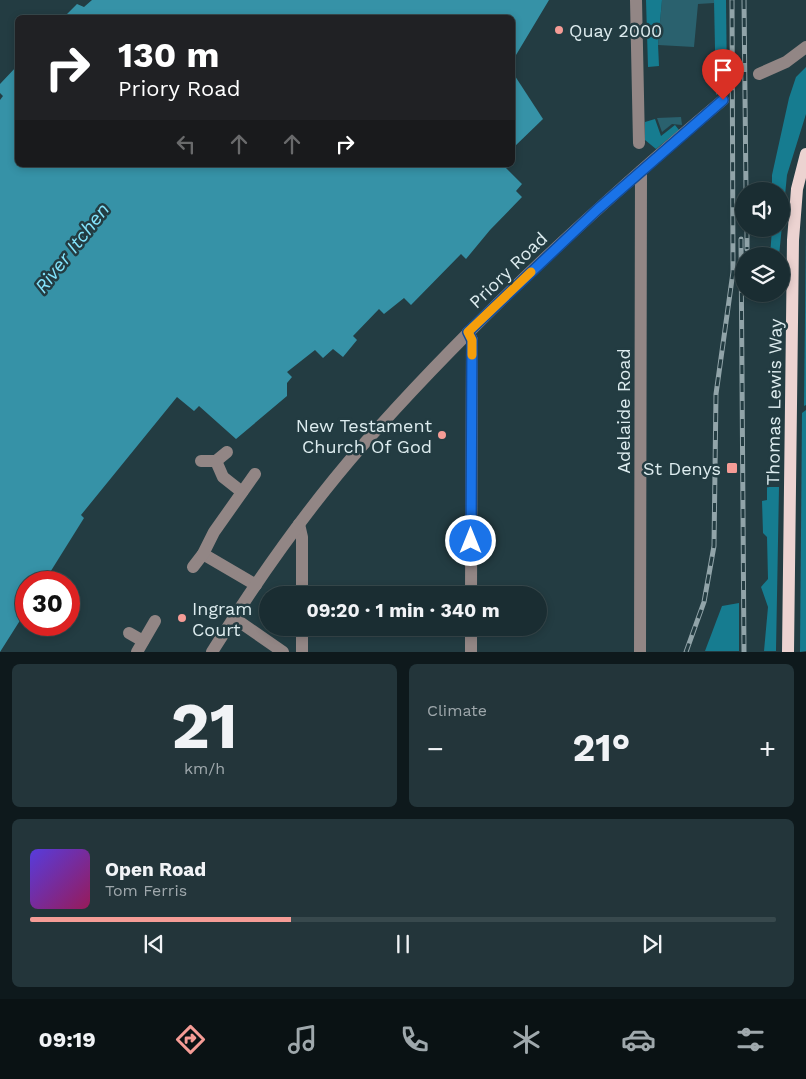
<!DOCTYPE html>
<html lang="en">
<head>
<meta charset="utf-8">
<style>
  :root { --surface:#1a2d32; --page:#23353a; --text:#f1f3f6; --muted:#9fa8ac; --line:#38494d; --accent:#f59c96 }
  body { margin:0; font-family:"Work Sans",sans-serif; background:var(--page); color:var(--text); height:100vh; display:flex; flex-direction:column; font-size:19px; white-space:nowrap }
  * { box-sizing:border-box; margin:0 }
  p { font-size:16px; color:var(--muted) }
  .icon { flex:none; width:28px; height:28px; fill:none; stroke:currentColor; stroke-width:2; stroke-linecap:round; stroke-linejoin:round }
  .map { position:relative; height:652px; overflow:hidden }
  .details { display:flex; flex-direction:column; gap:12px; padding:12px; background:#0e191c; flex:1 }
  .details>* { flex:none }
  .banner { position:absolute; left:15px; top:15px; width:500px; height:152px; border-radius:8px; box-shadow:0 2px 8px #0003,0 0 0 1px var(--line); background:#202124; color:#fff; overflow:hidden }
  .tools { position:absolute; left:735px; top:182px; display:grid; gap:10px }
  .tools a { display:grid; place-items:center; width:55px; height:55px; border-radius:50%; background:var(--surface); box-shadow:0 2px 8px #0003,0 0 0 1px var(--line); font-size:25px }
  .speed { position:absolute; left:15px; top:571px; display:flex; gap:10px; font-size:25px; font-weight:700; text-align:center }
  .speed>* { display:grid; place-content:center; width:65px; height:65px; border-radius:50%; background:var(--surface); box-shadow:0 2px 8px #0003,0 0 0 1px var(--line); line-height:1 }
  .speed .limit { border:8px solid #d22; background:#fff; color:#111 }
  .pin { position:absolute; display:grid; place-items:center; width:42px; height:42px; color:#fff; margin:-51px -21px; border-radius:50% 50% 50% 0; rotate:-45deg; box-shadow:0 0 5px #0007 }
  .pin .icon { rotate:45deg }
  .me { position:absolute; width:55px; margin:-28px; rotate:0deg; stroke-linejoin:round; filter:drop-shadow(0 0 4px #0008) }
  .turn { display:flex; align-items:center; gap:18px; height:105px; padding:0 20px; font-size:22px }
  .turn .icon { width:65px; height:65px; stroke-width:2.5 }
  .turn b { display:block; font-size:35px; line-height:42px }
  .lanes { display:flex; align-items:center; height:48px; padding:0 20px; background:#0003; justify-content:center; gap:25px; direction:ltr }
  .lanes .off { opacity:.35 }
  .big { font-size:38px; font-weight:700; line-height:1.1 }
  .details .card { flex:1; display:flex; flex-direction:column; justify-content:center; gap:8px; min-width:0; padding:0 18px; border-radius:8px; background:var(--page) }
  .details .dial { align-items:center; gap:0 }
  .dial b { font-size:65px; line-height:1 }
  .song { display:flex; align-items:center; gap:15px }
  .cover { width:60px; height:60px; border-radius:8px; background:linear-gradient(135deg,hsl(250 70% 55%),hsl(330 70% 35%)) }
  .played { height:5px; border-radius:2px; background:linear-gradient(90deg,var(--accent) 35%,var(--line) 35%) }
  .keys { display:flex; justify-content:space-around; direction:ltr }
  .heat { display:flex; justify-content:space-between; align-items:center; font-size:28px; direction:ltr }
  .details .tiles { flex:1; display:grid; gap:12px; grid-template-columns:1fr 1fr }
  .card:last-child { grid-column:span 2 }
  .trip { position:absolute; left:259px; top:586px; width:288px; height:50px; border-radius:25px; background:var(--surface); box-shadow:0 2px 8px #0003,0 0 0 1px var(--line); font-weight:700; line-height:50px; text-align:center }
  .menu { display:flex; height:80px; justify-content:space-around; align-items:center; background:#0a1214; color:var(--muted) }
  .menu .icon { width:35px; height:35px }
  .menu .selected { color:var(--accent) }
  .menu b { font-size:22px; color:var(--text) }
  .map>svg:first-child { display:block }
</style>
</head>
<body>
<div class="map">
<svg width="806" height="652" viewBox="0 0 806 652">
  <rect width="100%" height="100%" fill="#233c42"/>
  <g fill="#2a616e">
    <polygon points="662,0 714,0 714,3 698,4 694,47 658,45"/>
    <polygon points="681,117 682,125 672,124 662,132 657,118"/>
  </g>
  <g fill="#167c90">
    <polygon points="646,0 662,0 658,44 659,66 648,67"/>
    <polygon points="714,0 726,0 727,86 716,95"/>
    <polygon points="806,67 806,114 787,175 779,256 770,256 772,229 781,229 781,191 772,191 772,175 789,98 796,77"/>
    <polygon points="655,119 661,136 675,125 679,130 656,149 645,140 645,122"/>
    <polygon points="806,226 806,405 804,406"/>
    <polygon points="806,410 806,651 800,652 802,413"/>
    <polygon points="767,487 779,487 776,651 764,651 768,607 761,587 768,579 767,537 763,533 762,501 767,500"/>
    <polygon points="739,603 739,651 705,651 722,606"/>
  </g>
  <g fill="#3692a7">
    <polygon points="92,0 549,0 513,60 512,18 64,17 77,4 84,7"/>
    <polygon points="17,66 18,165 503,165 522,184 516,191 522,197 490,230 466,259 461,254 411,305 404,298 384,314 379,309 353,336 357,340 343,357 333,349 323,358 315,350 287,372 292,377 287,383 287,396 236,439 199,406 194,411 177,397 81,515 84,518 44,582 26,582 26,611 0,652 0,100 3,96 0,93 0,84"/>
    <polygon points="513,73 543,119 513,148 512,148"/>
  </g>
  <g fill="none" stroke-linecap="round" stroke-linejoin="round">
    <g stroke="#928685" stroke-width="12">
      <polyline points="636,0 639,143"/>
      <polyline points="759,74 786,62 806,47"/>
      <polyline points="468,332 472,340 471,595"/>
      <polyline points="201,461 216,461 227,452"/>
      <polyline points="216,461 223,477 242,492"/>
      <polyline points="299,524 302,537 302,595"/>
      <polyline points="203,554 256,585"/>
      <polyline points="193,567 203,554 214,532 255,474"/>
      <polyline points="234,618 283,652"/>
      <polyline points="129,633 143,641"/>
      <polyline points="137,652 155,621"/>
      <path d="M212 652C257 580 306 510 362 446 472 321 596 207 723 100"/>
      <polyline points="302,652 302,628"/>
      <polyline points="471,652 471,628"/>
      <polyline points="640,652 641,171"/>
    </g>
    <polyline stroke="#ecd3d1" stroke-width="12" points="788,652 793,240 797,189 806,154"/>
    <defs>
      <g id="rail">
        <polyline points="744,0 746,191"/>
        <polyline points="747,229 747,249"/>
        <polyline points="741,239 744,652"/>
        <polyline points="686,652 704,602 714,546 716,394 733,272 732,0"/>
      </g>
    </defs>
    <use href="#rail" stroke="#91a4a9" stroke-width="5"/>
    <use href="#rail" stroke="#233c42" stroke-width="3" stroke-dasharray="9" stroke-linecap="butt"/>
  </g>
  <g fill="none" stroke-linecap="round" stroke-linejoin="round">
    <defs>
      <polyline id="route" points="471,541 472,340 468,332 598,209 723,100"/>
    </defs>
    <use href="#route" stroke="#114b97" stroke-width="12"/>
    <use href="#route" stroke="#1a73e8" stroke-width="9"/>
    <polyline stroke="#f59e0b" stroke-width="9" points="472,355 472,340 468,332 531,272"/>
  </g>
  <g fill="#f59c96" stroke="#233c42" stroke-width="2">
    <circle cx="559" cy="30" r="5"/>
    <circle cx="442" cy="435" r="5"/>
    <rect x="726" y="462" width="12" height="12" rx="2.5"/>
    <circle cx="182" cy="618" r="5"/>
  </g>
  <g text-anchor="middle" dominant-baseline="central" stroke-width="5" stroke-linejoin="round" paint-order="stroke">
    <g font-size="18" fill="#ddecef" stroke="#233c42" text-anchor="start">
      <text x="569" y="30">Quay 2000</text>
      <text x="432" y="425" text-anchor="end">New Testament<tspan x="432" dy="21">Church Of God</tspan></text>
      <text x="721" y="468" text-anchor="end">St Denys</text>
      <text x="192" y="608">Ingram<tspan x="192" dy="21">Court</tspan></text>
    </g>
    <g font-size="18" fill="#ddecef" stroke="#233c42">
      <text transform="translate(508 270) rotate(-44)">Priory Road</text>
      <text transform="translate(774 402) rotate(-89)">Thomas Lewis Way</text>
      <text transform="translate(623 411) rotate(-90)">Adelaide Road</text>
    </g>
    <g font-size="19" font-style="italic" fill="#84e4fc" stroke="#233c42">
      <text transform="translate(72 248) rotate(-52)">River Itchen</text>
    </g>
  </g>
</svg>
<div class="tools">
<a><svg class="icon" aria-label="sound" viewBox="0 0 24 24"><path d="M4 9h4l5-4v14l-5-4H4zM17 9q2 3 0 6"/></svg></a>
<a><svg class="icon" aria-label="layers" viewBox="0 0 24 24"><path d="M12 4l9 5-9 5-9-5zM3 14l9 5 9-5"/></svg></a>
</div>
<div class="speed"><div class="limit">30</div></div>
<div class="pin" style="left:723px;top:100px;background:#d93025"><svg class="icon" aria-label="arrive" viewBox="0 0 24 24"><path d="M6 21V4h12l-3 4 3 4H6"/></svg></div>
<svg class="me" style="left:471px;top:541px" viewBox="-20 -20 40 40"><circle r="17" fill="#1a73e8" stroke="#fff" stroke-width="3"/><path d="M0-11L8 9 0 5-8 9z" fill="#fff"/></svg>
<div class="trip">09:20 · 1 min · 340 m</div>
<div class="banner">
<div class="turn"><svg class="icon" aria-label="right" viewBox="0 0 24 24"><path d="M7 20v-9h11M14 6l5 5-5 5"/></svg><div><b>130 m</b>Priory Road</div></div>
<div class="lanes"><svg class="icon off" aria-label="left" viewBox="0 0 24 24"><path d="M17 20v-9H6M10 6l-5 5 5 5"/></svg><svg class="icon off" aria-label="ahead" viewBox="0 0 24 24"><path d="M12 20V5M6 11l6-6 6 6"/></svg><svg class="icon off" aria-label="ahead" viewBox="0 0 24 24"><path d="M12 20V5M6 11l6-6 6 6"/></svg><svg class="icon" aria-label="right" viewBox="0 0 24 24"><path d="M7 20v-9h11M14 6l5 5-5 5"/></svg></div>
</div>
</div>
<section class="details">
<div class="tiles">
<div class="card dial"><b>21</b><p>km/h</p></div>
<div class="card"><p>Climate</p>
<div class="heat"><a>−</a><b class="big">21°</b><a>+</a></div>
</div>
<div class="card">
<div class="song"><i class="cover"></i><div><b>Open Road</b><p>Tom Ferris</p></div></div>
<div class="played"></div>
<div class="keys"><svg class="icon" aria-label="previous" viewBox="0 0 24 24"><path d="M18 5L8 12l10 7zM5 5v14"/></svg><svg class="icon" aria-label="pause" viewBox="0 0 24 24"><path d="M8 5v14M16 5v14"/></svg><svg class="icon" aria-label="next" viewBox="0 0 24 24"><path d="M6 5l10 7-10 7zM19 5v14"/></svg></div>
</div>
</div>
</section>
<nav class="menu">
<b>09:19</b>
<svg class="icon selected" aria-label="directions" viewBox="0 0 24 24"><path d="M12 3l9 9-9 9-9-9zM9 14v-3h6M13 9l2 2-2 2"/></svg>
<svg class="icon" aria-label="music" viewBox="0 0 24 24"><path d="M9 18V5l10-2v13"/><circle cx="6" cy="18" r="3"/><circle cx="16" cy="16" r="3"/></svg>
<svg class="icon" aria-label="phone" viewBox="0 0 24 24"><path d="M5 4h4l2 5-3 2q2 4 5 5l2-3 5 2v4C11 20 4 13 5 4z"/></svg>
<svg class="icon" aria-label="climate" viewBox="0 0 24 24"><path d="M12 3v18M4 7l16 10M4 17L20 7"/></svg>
<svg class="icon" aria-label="car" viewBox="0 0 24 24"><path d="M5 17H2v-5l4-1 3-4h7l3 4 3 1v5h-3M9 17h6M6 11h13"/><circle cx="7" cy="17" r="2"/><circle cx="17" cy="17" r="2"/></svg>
<svg class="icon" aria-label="filters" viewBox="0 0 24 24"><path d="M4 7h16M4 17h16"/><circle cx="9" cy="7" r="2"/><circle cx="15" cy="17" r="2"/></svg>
</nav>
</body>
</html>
